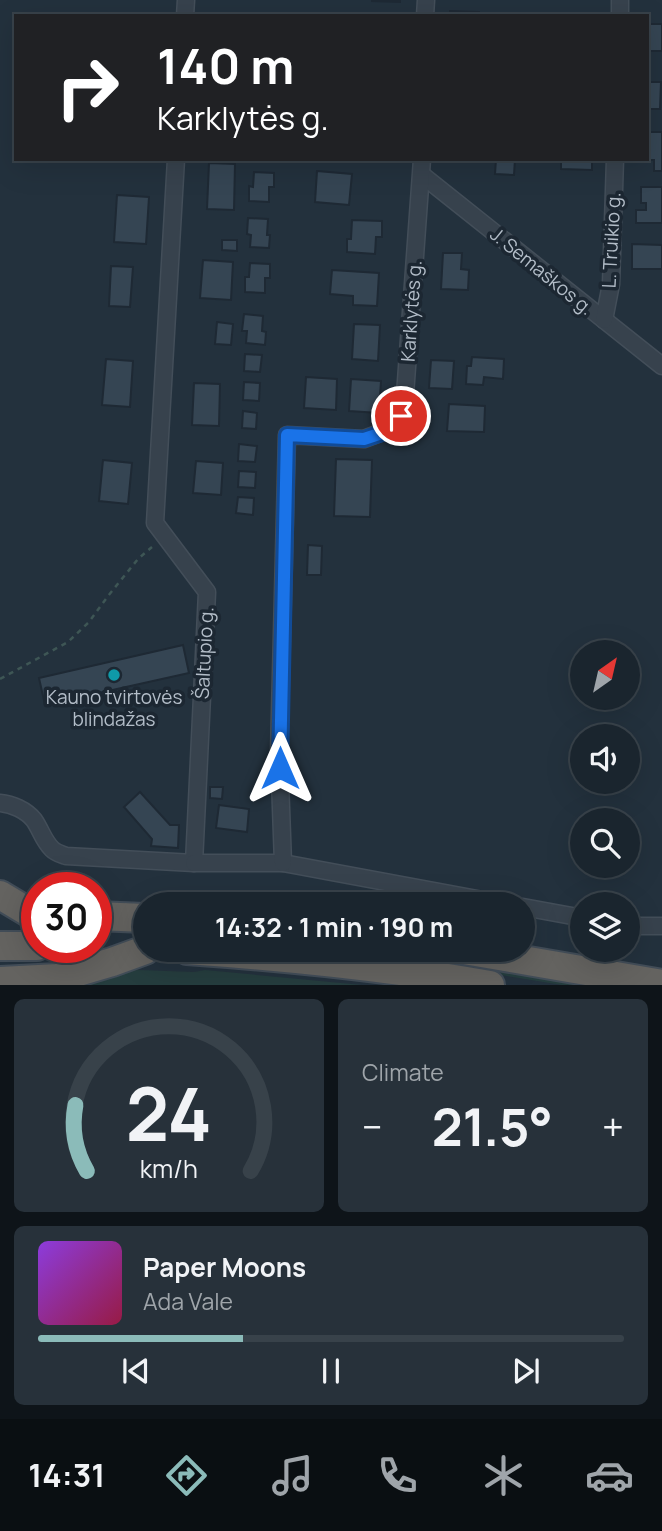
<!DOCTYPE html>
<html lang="en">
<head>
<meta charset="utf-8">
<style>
  :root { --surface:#1a252e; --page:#27313a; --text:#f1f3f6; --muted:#9fa5aa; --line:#38424a; --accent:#8bbbb9 }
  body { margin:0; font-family:Manrope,sans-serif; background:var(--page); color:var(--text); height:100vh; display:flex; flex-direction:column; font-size:26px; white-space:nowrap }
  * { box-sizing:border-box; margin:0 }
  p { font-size:23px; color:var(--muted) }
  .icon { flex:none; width:38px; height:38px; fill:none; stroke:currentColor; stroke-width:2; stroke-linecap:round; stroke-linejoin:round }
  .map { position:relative; height:985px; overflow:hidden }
  .sheet { display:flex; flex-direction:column; gap:14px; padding:14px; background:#0e1419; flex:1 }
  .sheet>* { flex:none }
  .top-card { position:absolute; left:14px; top:14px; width:635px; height:147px; border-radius:0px; box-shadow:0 7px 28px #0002,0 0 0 2px var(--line); background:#202124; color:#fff; overflow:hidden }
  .needle { width:46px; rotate:34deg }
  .controls { position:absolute; left:570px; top:640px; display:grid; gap:14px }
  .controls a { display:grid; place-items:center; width:70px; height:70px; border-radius:50%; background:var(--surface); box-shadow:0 7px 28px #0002,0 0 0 2px var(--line); font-size:35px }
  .speed { position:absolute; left:21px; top:872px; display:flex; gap:14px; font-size:35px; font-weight:700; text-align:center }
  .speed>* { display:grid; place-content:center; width:91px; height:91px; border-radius:50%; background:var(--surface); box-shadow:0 7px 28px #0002,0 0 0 2px var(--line); line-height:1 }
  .speed .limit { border:10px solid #d22; background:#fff; color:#111 }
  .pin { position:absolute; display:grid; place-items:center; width:60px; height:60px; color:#fff; margin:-30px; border:4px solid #fff; border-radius:50%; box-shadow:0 2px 7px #0007 }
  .me { position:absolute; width:77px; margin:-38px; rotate:0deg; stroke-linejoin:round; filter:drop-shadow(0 0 5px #0008) }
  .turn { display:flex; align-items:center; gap:24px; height:147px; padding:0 28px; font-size:32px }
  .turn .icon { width:91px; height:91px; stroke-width:2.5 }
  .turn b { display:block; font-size:49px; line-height:60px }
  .big { font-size:52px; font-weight:700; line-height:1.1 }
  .sheet .card { flex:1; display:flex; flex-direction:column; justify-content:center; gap:10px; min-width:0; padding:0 24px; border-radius:10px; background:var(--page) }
  .sheet .dial { align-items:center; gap:0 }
  .dial svg { height:182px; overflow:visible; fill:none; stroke:var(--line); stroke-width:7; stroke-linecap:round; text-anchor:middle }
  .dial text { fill:var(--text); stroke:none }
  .song { display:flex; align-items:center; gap:21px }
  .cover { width:84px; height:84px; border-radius:10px; background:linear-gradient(135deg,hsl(270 70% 55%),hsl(340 70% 35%)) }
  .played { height:7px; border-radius:4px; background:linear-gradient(90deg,var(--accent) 35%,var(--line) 35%) }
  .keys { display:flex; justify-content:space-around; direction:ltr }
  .heat { display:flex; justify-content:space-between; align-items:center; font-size:38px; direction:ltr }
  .sheet .tiles { flex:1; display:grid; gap:14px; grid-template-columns:1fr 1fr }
  .card:last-child { grid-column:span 2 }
  .trip { position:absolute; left:133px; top:892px; width:402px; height:70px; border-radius:35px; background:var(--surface); box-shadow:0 7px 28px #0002,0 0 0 2px var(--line); font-weight:700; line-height:70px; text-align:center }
  .tabs { display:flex; height:112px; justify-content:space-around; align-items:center; background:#0a0f12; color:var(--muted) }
  .tabs .icon { width:49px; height:49px }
  .tabs .active { color:var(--accent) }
  .tabs b { font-size:32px; color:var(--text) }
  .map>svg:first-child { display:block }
</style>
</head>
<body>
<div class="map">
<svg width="662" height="985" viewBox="0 0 662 985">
  <rect width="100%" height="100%" fill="#23313d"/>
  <g fill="#253d3e">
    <polygon points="345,950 406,950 621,985 562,985"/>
    <polygon points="139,970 194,972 205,970 362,985 87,985 87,979 100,972"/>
  </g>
  <g fill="#354553" stroke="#1e2934" stroke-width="2">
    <polygon points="372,0 400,0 400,2 372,1"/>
    <polygon points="450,11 479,12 479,16 450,16"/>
    <rect x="648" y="24" width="14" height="27"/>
    <polygon points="648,82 661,82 660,109 648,109"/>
    <polygon points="648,132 662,132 662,171 654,171 654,160 640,160 648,159"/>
    <polygon points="496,159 515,159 514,175 495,174"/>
    <polygon points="561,159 592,159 592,170 561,169"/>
    <polygon points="209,163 235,164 234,210 207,209"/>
    <polygon points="317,171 352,174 349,205 315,202"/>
    <polygon points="254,172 274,173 274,187 269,187 269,202 249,201 249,186 253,187"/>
    <polygon points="641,187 662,187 662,223 636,223 636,210 646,210 646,203 641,203"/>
    <polygon points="117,195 149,197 146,244 114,242"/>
    <polygon points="248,218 268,219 267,235 270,235 269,248 250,247 251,235 247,234"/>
    <polygon points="352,220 382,221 382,237 376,237 375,254 347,252 347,239 351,239"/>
    <polygon points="222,240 237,240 237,251 222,250"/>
    <polygon points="632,244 662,245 662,269 632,269"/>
    <polygon points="443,253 462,253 461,269 469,270 468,290 441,289"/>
    <polygon points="203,260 233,262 231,300 200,298"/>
    <polygon points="250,263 270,264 270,278 265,278 265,293 245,292 245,277 249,277"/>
    <polygon points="111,266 133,267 130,307 109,306"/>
    <polygon points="332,270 379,273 377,306 353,305 353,296 330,294"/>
    <polygon points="244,314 263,316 262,331 266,332 265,345 246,343 247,331 242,331"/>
    <polygon points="217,322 233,324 231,345 215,344"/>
    <polygon points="354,324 380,325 378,361 352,359"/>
    <polygon points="245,354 262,355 260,372 244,371"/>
    <polygon points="472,357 504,359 503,379 484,377 483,385 466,384 467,366 471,366"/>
    <polygon points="106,359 133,361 130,407 102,405"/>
    <polygon points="431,360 454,361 452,389 429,388"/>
    <polygon points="306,377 337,379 336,410 304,408"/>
    <polygon points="351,379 381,381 379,413 349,411"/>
    <polygon points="244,382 260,383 259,401 243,400"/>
    <polygon points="194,383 220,384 219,426 192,425"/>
    <polygon points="449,404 485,406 484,432 447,431"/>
    <polygon points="243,411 257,413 256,429 242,428"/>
    <polygon points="239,444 257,446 255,462 238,461"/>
    <polygon points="336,459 372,460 370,517 334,516"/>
    <polygon points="103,460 132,463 128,504 99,501"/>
    <polygon points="196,461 223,463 221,495 193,493"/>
    <polygon points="239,471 256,472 255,488 238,487"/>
    <polygon points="238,497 254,498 253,515 236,513"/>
    <polygon points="308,545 322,546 321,575 307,575"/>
    <polygon points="183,645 189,673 45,705 39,678"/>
    <polygon points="210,787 223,787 222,799 210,798"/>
    <polygon points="140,792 170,825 179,825 178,848 151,846 152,839 124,807"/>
    <polygon points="219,805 249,809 247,832 216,828"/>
  </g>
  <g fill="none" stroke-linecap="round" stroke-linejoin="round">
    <defs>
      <g id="minor">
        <polyline points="185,16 186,0"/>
        <polyline points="425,16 426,0"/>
        <polyline points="620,16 620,0"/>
        <polyline points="422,175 662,366"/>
        <polyline points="604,320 611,284 615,159"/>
        <path d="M0 803C12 804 26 810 34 820 41 830 43 840 52 849 56 853 61 854 66 856L194 863 207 592 155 523 176 159"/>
        <polyline points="194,863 283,863 509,905"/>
        <polyline points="283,863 279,753 287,435 364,439 385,431 401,417 405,395 422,159"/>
        <polyline points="523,907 583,918"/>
        <polyline points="628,926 662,926"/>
      </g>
      <g id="trunk">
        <polyline points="0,895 35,916"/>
        <polyline points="96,916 145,918"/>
        <polyline points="0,946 37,946"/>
        <path d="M187 950C288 957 390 967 490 985"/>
        <polyline points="464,950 662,984"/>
        <polyline points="0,981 58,978 112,962 145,950"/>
      </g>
    </defs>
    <use href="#minor" stroke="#434e59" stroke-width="19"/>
    <use href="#trunk" stroke="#424d58" stroke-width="32"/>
    <polyline stroke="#3e5655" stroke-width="2.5" stroke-dasharray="5 5" stroke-linecap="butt" points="0,679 68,642 89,622 108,596 138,559 152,547"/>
    <use href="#minor" stroke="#37424d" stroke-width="16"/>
    <use href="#trunk" stroke="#646360" stroke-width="28"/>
  </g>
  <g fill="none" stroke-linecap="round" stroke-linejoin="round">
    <defs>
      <polyline id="route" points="280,768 287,435 364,439 385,432 401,416"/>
    </defs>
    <use href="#route" stroke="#114b97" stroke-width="18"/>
    <use href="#route" stroke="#1a73e8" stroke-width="12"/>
  </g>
  <circle fill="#0f9aa8" stroke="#1c2732" stroke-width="2.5" cx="114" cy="675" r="7"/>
  <g text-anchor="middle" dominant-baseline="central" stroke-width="7" stroke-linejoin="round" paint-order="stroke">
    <g font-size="19" fill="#b3bdc8" stroke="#1c2732">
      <text transform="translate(611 240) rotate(-87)">L. Truikio g.</text>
      <text transform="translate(542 271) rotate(39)">J. Semaškos g.</text>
      <text transform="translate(411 311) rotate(-86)">Karklytės g.</text>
      <text transform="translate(204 653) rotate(-87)">Šaltupio g.</text>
    </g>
    <g font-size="19" fill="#b3bdc8" stroke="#1c2732">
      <text x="114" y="697">Kauno tvirtovės<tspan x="114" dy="22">blindažas</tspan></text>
    </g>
  </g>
</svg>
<div class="controls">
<a><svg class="needle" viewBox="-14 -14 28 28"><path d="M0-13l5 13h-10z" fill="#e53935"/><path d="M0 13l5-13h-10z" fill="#9fa5aa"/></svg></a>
<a><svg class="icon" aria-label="sound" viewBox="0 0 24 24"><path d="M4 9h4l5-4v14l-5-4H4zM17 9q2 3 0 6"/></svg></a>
<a><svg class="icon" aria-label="search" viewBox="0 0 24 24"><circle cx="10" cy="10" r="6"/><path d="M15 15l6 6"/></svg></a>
<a><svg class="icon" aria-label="layers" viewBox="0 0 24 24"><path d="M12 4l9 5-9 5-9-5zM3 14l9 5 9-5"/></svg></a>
</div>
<div class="speed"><div class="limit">30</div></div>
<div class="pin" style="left:401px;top:416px;background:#d93025"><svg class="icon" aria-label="arrive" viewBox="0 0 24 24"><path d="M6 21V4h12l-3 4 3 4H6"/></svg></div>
<svg class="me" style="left:280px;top:768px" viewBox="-20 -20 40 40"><path d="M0-17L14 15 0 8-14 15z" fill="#1a73e8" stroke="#fff" stroke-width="4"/></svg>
<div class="trip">14:32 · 1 min · 190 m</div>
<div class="top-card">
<div class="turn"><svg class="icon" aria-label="right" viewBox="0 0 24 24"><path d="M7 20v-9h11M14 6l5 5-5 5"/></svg><div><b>140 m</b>Karklytės g.</div></div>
</div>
</div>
<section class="sheet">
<div class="tiles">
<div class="card dial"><svg viewBox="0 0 100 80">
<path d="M14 69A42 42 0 1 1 86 69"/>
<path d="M14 69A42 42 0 0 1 9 40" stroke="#8bbbb9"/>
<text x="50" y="56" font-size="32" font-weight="700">24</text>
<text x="50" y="72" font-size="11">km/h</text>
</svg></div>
<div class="card"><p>Climate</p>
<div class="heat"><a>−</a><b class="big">21.5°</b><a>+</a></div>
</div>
<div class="card">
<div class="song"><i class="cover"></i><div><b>Paper Moons</b><p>Ada Vale</p></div></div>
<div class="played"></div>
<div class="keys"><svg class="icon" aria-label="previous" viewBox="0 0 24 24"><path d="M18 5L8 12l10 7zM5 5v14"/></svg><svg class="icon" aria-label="pause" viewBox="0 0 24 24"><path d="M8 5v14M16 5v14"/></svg><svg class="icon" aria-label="next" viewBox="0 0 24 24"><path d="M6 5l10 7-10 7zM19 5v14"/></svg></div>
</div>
</div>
</section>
<nav class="tabs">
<b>14:31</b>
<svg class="icon active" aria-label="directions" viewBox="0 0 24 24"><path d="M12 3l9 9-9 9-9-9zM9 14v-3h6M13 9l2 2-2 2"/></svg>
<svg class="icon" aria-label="music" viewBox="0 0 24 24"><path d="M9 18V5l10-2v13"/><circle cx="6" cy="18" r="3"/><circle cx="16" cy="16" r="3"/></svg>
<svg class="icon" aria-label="phone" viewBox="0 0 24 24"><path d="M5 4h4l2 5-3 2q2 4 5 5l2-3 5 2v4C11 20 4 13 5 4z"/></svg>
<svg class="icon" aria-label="climate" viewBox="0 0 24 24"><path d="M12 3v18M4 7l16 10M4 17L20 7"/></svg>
<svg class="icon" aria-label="car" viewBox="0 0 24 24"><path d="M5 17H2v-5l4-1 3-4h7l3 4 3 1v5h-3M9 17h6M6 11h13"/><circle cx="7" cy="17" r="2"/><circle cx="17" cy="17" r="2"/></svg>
</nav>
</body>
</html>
